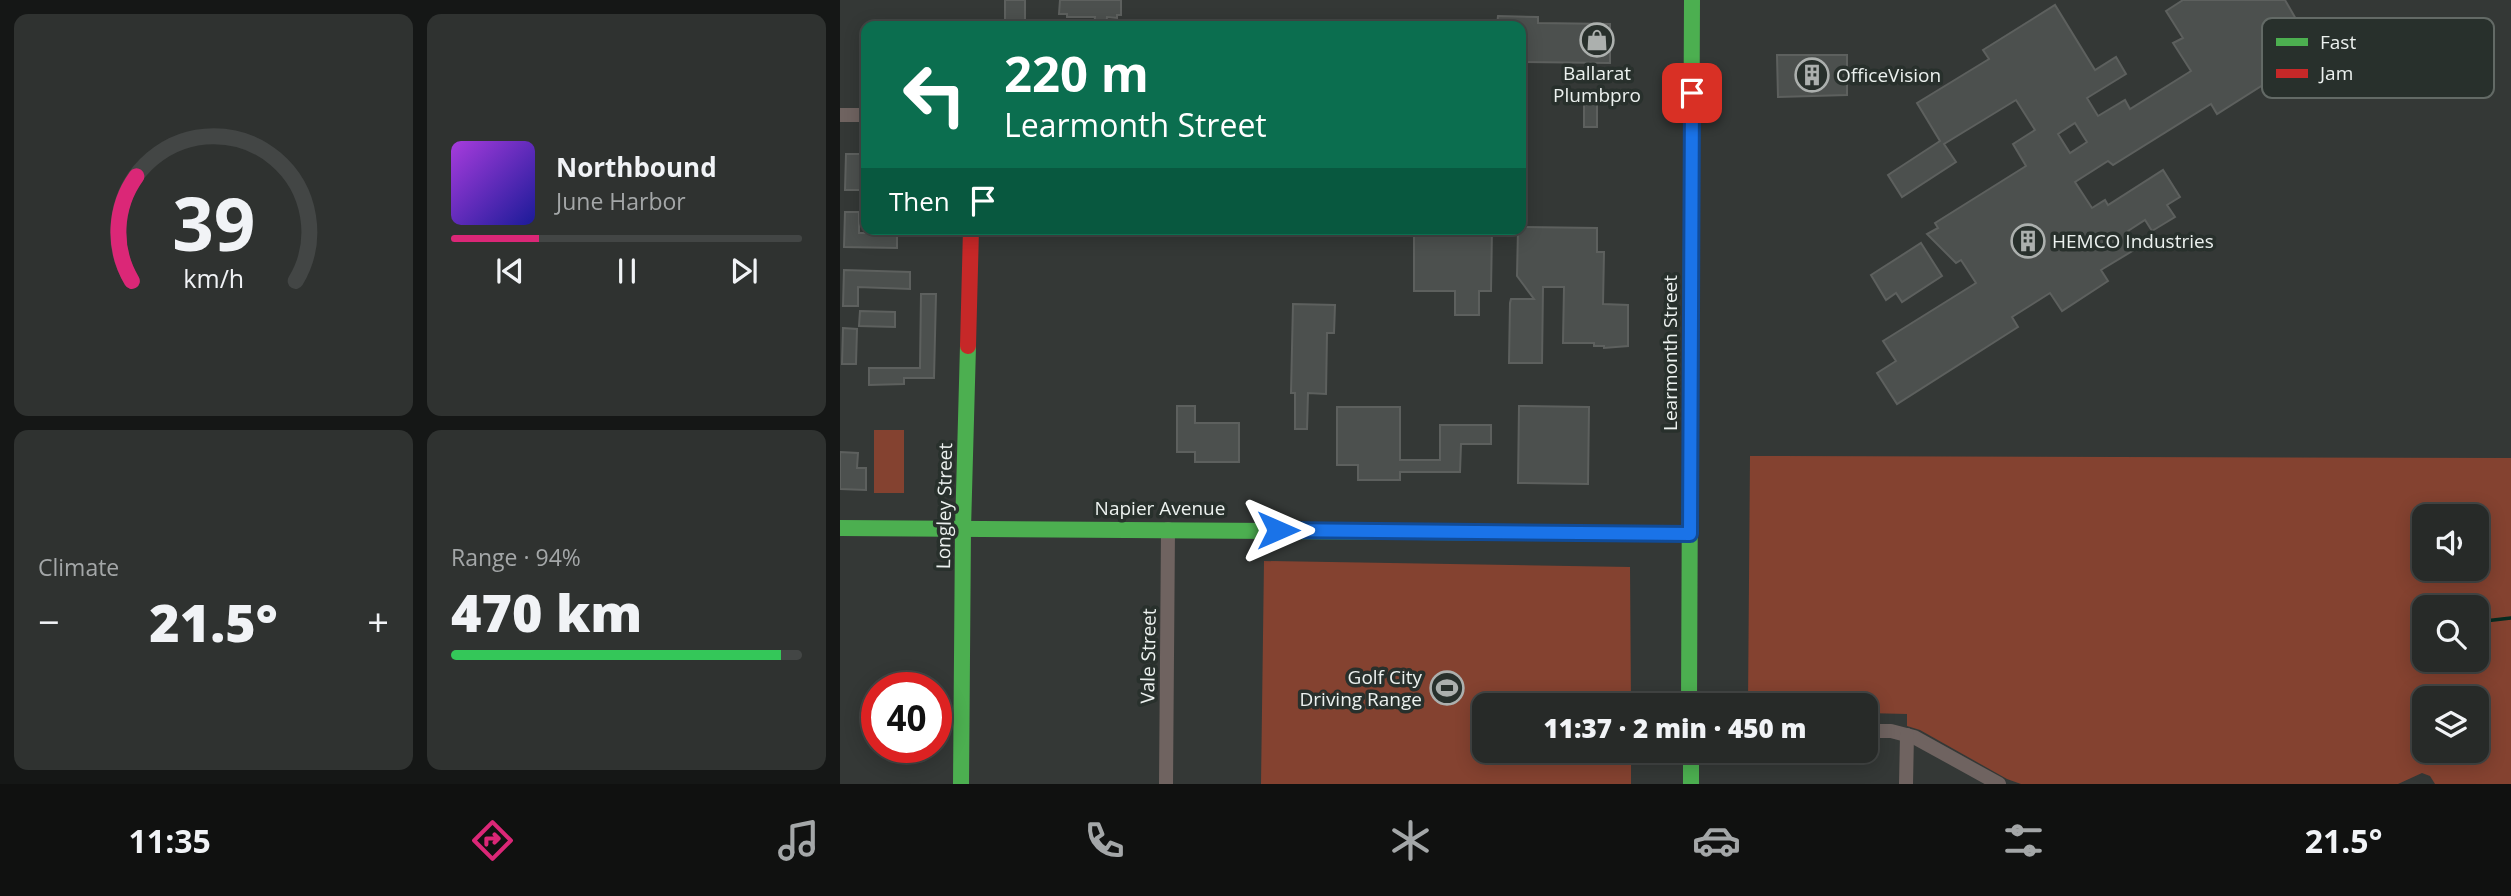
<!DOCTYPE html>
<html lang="en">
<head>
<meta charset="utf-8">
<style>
  :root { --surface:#272a28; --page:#2f3230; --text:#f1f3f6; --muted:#a4a7a8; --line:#434645; --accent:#db2777 }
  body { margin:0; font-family:"Open Sans",sans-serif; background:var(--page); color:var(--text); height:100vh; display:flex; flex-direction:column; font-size:26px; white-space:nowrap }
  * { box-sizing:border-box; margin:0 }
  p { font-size:23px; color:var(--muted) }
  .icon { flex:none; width:38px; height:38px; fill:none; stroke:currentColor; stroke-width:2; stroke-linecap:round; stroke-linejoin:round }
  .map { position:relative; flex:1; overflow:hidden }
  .drawer { display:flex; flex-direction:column; gap:14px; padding:14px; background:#151716; width:840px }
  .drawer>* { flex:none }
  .banner { position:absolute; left:21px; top:21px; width:665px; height:214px; border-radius:14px; box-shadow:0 4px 18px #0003,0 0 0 2px var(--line); background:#0b6e4f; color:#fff; overflow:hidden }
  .fabs { position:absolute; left:1572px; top:504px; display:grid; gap:14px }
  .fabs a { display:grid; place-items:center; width:77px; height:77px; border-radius:14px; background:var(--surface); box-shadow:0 4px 18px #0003,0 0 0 2px var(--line); font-size:35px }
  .speed { position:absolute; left:21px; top:672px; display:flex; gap:14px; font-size:35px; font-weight:700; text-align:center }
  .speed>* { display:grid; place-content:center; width:91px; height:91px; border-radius:50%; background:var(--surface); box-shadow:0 4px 18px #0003,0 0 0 2px var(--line); line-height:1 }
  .speed .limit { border:10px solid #d22; background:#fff; color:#111 }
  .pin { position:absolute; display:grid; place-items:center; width:60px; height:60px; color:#fff; margin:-30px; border-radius:14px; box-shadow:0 4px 10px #0006 }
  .me { position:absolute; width:77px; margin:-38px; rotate:90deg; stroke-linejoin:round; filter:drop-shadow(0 0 5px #0008) }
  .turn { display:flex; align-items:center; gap:24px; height:147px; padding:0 28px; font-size:32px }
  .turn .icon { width:91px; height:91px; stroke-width:2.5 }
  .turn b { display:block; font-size:49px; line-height:60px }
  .then { display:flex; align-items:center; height:66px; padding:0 28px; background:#0003; gap:14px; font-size:26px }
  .big { font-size:52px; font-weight:800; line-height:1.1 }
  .drawer .widget { flex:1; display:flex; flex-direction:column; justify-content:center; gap:10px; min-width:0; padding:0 24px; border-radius:14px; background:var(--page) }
  .drawer .dial { align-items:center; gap:0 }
  .dial svg { height:182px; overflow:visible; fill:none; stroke:var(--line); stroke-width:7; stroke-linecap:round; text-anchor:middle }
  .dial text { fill:var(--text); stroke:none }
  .song { display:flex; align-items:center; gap:21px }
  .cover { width:84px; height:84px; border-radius:10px; background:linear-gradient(135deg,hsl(280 70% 55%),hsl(240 70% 35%)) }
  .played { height:7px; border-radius:4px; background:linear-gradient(90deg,var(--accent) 25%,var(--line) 25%) }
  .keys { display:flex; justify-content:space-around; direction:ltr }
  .heat { display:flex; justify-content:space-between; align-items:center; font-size:38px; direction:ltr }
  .charge { height:10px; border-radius:5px; background:linear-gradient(90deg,#34c759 94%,var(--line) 0) }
  .drawer .tiles { flex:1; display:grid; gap:14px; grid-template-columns:repeat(2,1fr) }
  .trip { position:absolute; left:632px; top:693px; width:406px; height:70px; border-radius:14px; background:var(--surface); box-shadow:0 4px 18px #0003,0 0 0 2px var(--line); font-weight:800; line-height:70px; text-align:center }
  .dock { display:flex; height:112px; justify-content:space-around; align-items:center; background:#101110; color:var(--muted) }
  .dock .icon { width:49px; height:49px }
  .dock .active { color:var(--accent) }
  .dock b { font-size:32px; color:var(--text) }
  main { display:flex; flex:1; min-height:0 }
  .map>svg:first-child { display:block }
</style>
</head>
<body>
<main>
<section class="drawer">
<div class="tiles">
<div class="widget dial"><svg viewBox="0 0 100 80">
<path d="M14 69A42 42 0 1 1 86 69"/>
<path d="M14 69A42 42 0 0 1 16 23" stroke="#db2777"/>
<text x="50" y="56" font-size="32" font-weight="700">39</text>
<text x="50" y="72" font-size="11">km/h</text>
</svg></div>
<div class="widget">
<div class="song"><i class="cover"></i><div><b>Northbound</b><p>June Harbor</p></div></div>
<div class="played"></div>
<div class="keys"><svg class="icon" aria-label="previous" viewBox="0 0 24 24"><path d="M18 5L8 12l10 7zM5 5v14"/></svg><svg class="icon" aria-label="pause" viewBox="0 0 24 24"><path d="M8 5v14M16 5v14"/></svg><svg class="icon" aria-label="next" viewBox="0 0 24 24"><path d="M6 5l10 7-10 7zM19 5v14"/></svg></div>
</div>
<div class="widget"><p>Climate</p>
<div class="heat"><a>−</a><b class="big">21.5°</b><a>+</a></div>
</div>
<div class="widget"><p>Range · 94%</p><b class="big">470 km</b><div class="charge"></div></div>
</div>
</section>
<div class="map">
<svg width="1671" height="784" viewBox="0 0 1671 784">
  <rect width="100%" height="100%" fill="#343836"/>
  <g fill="#844230" fill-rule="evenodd">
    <rect x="34" y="430" width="30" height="63"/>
    <path d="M910 456 1671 458V784H1595L1590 776 1582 773 1558 784H1181L1167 779 1080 730 1067 726V714L1026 713V705H908ZM1584 516H1636V569H1584ZM1636 607V660H1584V607ZM1636 698V751H1584V698Z"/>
    <polygon points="424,561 790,567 791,705 644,705 644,751 791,751 791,784 421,784"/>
  </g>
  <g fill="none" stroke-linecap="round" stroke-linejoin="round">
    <polyline stroke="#072c21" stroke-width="3.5" points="1636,622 1671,618"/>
  </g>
  <g fill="#4c504e" stroke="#5d605e" stroke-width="2" fill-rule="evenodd">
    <rect x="165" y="0" width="20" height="23"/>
    <polygon points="220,0 281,0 281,15 277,15 277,18 267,17 266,26 254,26 255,17 227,17 227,14 219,14"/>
    <path d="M1343 0H1445L1475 52 1377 114 1371 104 1273 165 1268 161 1235 182 1252 208 1265 200 1268 205 1323 170 1340 197 1327 205 1335 217 1312 231 1305 220 1288 231 1293 239 1288 242 1294 250 1261 270 1268 281 1222 311 1210 293 1172 317 1178 327 1057 404 1037 373 1056 361 1043 341 1136 283 1121 260 1116 263 1087 234 1098 228 1095 223 1186 166 1173 144 1195 130 1176 100 1104 144 1116 162 1062 197 1048 175 1100 141 1077 103 1149 59 1143 50 1215 5 1255 70 1276 57 1286 74 1247 98 1258 116 1285 100 1290 109 1351 71 1333 43 1343 38 1326 11ZM1235 123 1247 142 1230 153 1218 134Z"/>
    <polygon points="658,16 698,17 698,23 770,24 770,63 681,62 681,26 657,26"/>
    <polygon points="937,55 1007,55 1007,95 938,97"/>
    <rect x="744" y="100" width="13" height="27"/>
    <polygon points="6,154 21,154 21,159 23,159 21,190 5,190"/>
    <polygon points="5,212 19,212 19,233 42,233 42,229 57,229 57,248 4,247"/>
    <polygon points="681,227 757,228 757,252 764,252 763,304 788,305 788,346 764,348 764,346 754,346 754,343 723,343 724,287 703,287 702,363 669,363 670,303 671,299 694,299 677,276 678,229"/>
    <polygon points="574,229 652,229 651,291 639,291 639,315 615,315 615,291 574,291"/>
    <polygon points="1081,243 1102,276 1062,302 1056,293 1046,300 1031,275"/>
    <polygon points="4,270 70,272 70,289 18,287 18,306 3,306"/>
    <polygon points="81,294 96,294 94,378 64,378 64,384 29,385 29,368 80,368"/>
    <polygon points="453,304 495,305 494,333 487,333 486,394 468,393 467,429 455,429 455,393 451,393"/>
    <polygon points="20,311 55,312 55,327 19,326"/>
    <polygon points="3,328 17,329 16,364 2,364"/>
    <polygon points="337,406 355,406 355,423 399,423 399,462 355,462 355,452 337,452"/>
    <polygon points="679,406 749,407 748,484 678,483"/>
    <polygon points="497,407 560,407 560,460 600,460 600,425 651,425 651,444 621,444 620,472 560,472 560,480 518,480 518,465 497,465"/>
    <polygon points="0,452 18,453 17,468 26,468 26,490 0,489"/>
  </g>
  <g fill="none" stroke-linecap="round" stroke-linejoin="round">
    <g stroke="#6f6360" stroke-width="14">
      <polyline points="0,115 26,115"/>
      <polyline points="1026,731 1051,731 1074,737 1159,784"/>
      <polyline points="326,784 328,529"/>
      <polyline points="1066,784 1067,735"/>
    </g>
    <g stroke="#4caf50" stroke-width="16">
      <polyline points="0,528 850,534"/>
      <polyline points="849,705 852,0"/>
      <polyline points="851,751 851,784"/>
      <polyline points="121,784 123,529 128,346"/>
    </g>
    <polyline stroke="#c62828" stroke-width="16" points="128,346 131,229"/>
  </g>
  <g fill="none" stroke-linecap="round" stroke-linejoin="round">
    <defs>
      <polyline id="route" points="438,530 850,534 852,93"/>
    </defs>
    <use href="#route" stroke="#114b97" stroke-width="18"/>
    <use href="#route" stroke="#1a73e8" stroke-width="12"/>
  </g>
  <defs>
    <symbol id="shop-ring" viewBox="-11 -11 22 22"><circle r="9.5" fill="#28302c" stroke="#acb0ae" stroke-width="1.5"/><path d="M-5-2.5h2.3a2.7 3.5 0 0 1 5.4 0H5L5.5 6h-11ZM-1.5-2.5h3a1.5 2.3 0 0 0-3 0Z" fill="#acb0ae"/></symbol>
    <symbol id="building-ring" viewBox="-11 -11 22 22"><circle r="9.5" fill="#28302c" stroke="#acb0ae" stroke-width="1.5"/><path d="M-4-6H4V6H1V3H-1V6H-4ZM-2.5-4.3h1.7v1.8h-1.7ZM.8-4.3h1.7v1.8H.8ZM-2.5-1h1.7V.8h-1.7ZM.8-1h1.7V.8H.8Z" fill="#acb0ae"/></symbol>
    <symbol id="stadium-ring" viewBox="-11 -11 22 22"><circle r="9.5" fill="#28302c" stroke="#acb0ae" stroke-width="1.5"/><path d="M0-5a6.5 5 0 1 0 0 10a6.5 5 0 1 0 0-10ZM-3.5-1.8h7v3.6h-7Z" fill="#acb0ae"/></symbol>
  </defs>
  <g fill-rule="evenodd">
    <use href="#shop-ring" x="738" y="21" width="38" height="38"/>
    <use href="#building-ring" x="953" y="56" width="38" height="38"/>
    <use href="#building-ring" x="1169" y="222" width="38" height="38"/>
    <use href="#stadium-ring" x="588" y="669" width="38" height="38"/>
  </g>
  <g text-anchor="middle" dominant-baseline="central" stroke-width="7" stroke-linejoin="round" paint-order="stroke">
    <g font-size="19" fill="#ecf1ef" stroke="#28302c" text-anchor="start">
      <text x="757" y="73" text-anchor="middle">Ballarat<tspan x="757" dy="22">Plumbpro</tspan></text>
      <text x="996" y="75">OfficeVision</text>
      <text x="1212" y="241">HEMCO Industries</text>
      <text x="582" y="677" text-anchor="end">Golf City<tspan x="582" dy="22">Driving Range</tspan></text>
    </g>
    <g font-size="19" fill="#ecf1ef" stroke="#28302c">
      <text transform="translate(830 353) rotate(-90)">Learmonth Street</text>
      <text transform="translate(104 506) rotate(-89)">Longley Street</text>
      <text x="320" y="508">Napier Avenue</text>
      <text transform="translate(308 656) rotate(-89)">Vale Street</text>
    </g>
  </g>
  <rect x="1422" y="18" width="232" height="80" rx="10" fill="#28302c" stroke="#636a66" stroke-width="2"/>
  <rect x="1436" y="38" width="32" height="8" fill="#4caf50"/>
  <rect x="1436" y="69" width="32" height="9" fill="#c62828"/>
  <g font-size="19" fill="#ecf1ef">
    <text x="1480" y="49">Fast</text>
    <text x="1480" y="80">Jam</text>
  </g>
</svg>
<div class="fabs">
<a><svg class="icon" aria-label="sound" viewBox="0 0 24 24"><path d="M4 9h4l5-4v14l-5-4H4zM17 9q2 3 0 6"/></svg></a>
<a><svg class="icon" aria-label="search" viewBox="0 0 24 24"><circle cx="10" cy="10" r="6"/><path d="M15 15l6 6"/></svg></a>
<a><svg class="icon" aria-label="layers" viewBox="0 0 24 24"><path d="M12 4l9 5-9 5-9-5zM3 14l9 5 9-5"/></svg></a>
</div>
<div class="speed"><div class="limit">40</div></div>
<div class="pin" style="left:852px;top:93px;background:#d93025"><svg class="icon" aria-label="arrive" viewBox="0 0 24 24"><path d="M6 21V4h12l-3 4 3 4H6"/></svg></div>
<svg class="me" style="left:438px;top:530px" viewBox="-20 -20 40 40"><path d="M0-17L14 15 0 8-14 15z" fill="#1a73e8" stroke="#fff" stroke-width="4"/></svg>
<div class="trip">11:37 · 2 min · 450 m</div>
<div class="banner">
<div class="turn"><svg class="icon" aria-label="left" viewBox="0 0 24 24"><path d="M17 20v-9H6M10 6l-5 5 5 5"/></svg><div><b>220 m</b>Learmonth Street</div></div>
<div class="then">Then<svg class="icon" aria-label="arrive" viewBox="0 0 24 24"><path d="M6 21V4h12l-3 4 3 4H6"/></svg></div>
</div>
</div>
</main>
<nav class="dock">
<b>11:35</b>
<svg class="icon active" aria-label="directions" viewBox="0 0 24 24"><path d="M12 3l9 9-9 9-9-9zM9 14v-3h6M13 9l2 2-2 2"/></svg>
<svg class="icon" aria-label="music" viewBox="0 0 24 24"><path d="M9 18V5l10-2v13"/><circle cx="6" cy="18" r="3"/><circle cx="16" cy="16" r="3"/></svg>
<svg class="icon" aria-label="phone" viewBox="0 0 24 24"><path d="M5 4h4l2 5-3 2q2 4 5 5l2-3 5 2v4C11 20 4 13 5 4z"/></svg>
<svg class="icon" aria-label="climate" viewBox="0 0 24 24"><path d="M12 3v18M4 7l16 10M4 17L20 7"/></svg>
<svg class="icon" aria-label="car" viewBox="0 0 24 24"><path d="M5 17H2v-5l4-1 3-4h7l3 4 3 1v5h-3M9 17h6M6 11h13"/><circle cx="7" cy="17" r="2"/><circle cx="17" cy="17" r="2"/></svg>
<svg class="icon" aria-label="filters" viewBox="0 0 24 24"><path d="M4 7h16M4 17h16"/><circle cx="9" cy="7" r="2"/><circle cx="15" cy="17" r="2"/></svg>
<b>21.5°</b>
</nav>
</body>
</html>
